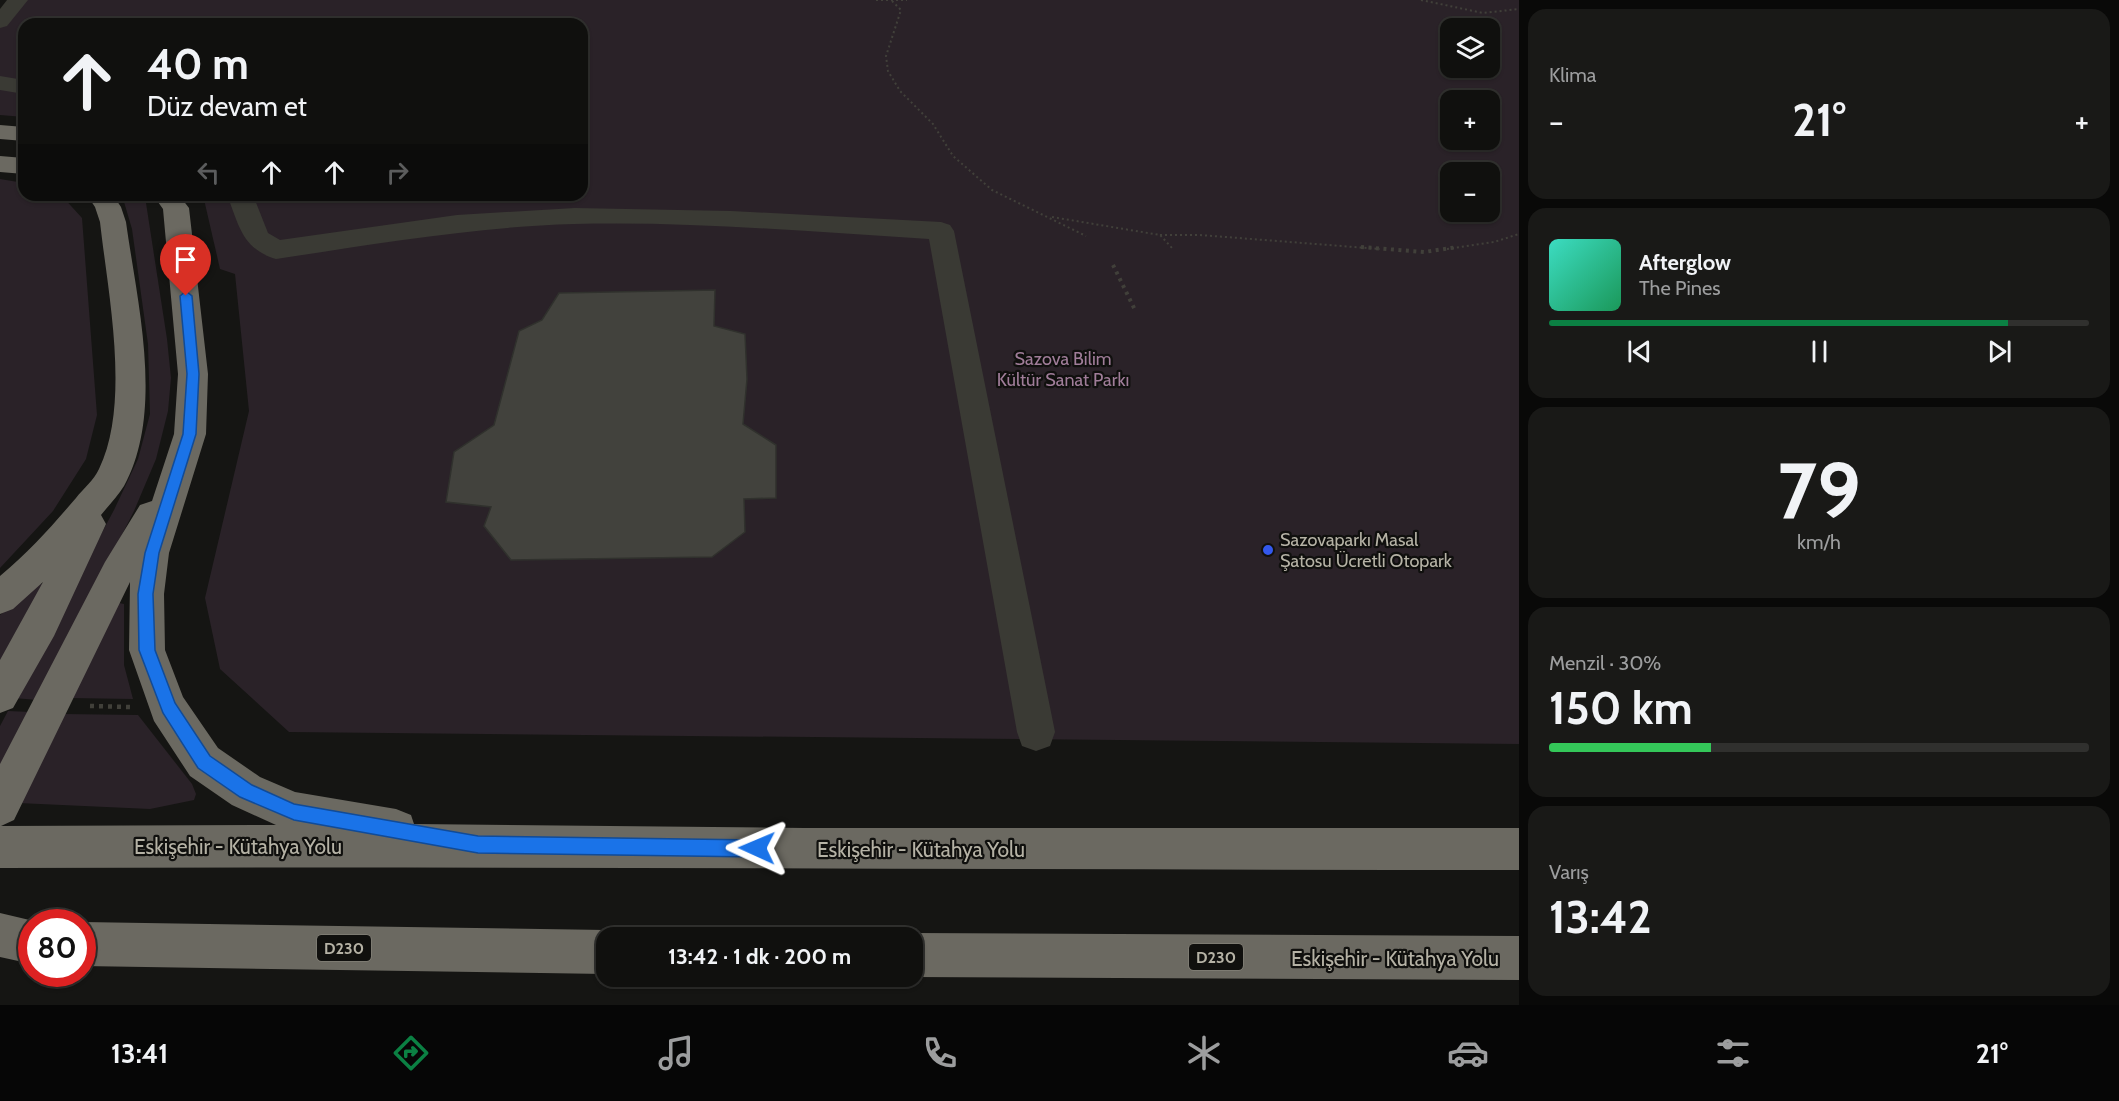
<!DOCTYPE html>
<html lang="tr">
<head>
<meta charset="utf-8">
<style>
  :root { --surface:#10100e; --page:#191917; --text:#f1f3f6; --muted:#9c9d9e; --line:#30302e; --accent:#0b8043 }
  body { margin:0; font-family:Cabin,sans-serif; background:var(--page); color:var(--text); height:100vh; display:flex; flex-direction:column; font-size:22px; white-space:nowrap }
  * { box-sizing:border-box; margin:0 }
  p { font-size:20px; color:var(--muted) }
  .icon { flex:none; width:33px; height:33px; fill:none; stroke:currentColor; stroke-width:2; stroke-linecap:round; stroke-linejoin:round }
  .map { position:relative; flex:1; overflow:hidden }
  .drawer { display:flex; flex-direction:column; gap:9px; padding:9px; background:#090908; width:600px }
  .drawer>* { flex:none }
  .hud { position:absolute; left:18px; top:18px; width:570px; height:183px; border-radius:18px; box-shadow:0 2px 4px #0004,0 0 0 2px var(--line); background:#10100e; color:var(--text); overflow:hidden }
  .buttons { position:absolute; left:1440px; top:18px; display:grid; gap:12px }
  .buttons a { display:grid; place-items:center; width:60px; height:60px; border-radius:12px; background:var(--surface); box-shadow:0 2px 4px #0004,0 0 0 2px var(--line); font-size:30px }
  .speed { position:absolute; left:18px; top:909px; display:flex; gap:12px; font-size:30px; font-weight:700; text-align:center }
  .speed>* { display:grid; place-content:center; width:78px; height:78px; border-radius:50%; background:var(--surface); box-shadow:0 2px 4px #0004,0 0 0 2px var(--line); line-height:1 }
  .speed .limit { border:9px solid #d22; background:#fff; color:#111 }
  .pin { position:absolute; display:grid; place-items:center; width:51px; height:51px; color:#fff; margin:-62px -26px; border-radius:50% 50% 50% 0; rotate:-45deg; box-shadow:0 0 6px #0007 }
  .pin .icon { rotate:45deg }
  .me { position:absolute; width:66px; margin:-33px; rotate:271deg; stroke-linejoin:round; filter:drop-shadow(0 0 4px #0008) }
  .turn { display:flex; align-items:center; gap:21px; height:126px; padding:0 30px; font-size:27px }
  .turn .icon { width:78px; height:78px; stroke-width:2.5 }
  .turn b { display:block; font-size:42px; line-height:51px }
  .lanes { display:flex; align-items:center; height:57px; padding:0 30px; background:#0003; justify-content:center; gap:30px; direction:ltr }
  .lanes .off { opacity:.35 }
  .big { font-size:45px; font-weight:800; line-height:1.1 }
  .drawer .card { flex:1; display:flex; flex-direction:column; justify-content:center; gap:9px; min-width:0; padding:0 21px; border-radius:18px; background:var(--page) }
  .drawer .dial { align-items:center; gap:0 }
  .dial b { font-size:78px; line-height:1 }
  .song { display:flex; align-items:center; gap:18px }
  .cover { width:72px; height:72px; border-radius:9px; background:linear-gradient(135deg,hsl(170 70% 55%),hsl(150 70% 35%)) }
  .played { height:6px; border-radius:3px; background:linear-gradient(90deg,var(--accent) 85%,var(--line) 85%) }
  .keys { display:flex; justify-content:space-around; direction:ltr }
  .heat { display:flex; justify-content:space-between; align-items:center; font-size:33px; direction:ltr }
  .charge { height:9px; border-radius:4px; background:linear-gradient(90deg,#34c759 30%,var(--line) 0) }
  .trip { position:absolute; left:596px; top:927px; width:327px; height:60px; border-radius:18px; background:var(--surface); box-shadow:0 2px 4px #0004,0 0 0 2px var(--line); font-weight:800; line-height:60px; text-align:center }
  .menu { display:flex; height:96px; justify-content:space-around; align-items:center; background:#060606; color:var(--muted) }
  .menu .icon { width:42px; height:42px }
  .menu .current { color:var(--accent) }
  .menu b { font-size:27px; color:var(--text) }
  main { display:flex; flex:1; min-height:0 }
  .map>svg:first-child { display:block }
</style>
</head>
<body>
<main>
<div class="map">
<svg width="1519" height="1005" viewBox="0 0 1519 1005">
  <rect width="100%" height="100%" fill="#151513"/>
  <g fill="#2a2228" fill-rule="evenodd">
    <path d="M9 0H1519V744L289 732 220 669 205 598 249 411 235 274 220 269 203 195H582V24H24V117L0 115V10ZM1450 28H1490V68H1450ZM1450 100H1490V140H1450ZM1450 172H1490V212H1450Z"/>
    <polygon points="0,179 24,183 24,195 61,195 82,218 97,415 86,459 53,511 0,568"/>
    <polygon points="122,195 142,195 146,203 167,339 171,378 168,411 156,459 134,511 38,700 13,698 114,510 138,459 150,414 148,344 132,229"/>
    <polygon points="44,583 0,667 0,615 35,586"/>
    <polygon points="119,603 124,604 124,665 133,699 70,698"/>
    <polygon points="8,711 31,712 0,770 0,726"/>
    <polygon points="63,714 138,715 192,784 196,794 194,800 150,809 18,803"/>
  </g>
  <polygon fill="#42423d" stroke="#30312d" stroke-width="1.5" points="715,290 714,326 745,334 747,379 743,424 776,445 776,498 744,499 745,532 712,557 511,560 484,526 491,507 446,502 454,452 494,425 519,331 542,320 559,293"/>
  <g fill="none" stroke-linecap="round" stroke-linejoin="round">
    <g stroke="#41403a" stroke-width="2" stroke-dasharray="2 3" stroke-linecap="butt">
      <polyline points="876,0 907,0"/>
      <polyline points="1421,0 1483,13 1519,9"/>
      <polyline points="892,1 901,10 886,56 888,71 900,91 933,124 953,156 992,190 1086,236"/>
      <polyline points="1052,217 1160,235 1172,248"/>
      <polyline points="1160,235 1200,235 1380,249"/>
      <polyline points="1447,249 1494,242 1519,234"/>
    </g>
    <g stroke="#41403a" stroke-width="4" stroke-dasharray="3 4.5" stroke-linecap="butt">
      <polyline points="1361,247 1424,252 1458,247"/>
      <polyline points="1113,265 1135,310"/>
    </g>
    <polyline stroke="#41403a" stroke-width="4.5" stroke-dasharray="4 5" stroke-linecap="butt" points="90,706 131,707"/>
    <g fill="#3a3a34" fill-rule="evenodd">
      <polygon points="7,0 28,0 7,26 0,28 0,9"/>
      <polygon points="0,76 24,80 24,94 0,90"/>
      <path d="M227 195H253L268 233 280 240 457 215 575 208 731 211 941 222 950 225 954 231 1055 732 1050 746 1036 751 1022 746 1017 732 929 239C812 232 693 221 574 224 474 227 375 244 276 259 242 249 239 225 227 195Z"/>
    </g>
    <g fill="#6b6961" fill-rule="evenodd">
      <polygon points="0,125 24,127 24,141 0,139"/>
      <polygon points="0,156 24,158 24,174 0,172"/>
      <path d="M87 195H113L121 207 126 222C137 302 165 411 124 486 118 496 109 505 101 515L106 524 54 636 13 708 0 713V660L43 582 13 609 0 614V576C30 551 51 527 76 498 83 489 94 480 99 469 131 403 108 294 100 222L95 207Z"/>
      <path d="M153 195H179L189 208 208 374 206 434 169 553 164 594 165 650 183 697 218 748 260 777 295 792 396 809 411 815 414 824 804 828H1519V870C1013 870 506 866 0 868V764L105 562 140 505 152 501 174 434 178 374 163 209ZM130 582 129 650 154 721 190 776 232 805 276 825 1 826 14 820Z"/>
      <polygon points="0,913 38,922 32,922 32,964 0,957"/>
      <polygon points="80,922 82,922 606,930 622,938 606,938 606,974 82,966 82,922"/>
      <polygon points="912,933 1519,936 1519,980 912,977 910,976 912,976 912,938 900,938"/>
    </g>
  </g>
  <polygon fill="#1a73e8" stroke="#114b97" stroke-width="1.5" points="186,291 192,296 199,374 196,434 159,553 153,594 155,650 175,703 210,756 252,785 294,804 478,836 757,840 763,842 766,848 763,855 757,857 478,853 294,820 240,797 198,768 163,713 139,650 138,594 145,553 183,434 187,374 180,296"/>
  <circle fill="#3358ed" stroke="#10100e" stroke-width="2" cx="1268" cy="550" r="6"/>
  <g text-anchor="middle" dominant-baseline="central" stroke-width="4.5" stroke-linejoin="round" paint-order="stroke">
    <g fill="#10100e" stroke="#848178" stroke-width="1.5">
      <rect x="317" y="935" width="54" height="26" rx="4.5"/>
      <rect x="1189" y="944" width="54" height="26" rx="4.5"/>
    </g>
    <g font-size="16" font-weight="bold" fill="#b5b2a5">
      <text x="344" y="948">D230</text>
      <text x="1216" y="957">D230</text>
    </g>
    <g font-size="18" fill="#a07d99" stroke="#10100e">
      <text x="1063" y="359">Sazova Bilim<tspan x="1063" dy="21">Kültür Sanat Parkı</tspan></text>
    </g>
    <g font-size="18" fill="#b5b2a5" stroke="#10100e" text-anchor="start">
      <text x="1280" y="540">Sazovaparkı Masal<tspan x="1280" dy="21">Şatosu Ücretli Otopark</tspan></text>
    </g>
    <g font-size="21" fill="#b5b2a5" stroke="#10100e">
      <text x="238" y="846">Eskişehir - Kütahya Yolu</text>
      <text x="921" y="849">Eskişehir - Kütahya Yolu</text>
      <text x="1395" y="958">Eskişehir - Kütahya Yolu</text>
    </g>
  </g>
</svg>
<div class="buttons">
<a><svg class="icon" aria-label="layers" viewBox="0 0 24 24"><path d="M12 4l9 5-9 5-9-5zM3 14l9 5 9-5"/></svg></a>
<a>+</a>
<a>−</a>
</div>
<div class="speed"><div class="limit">80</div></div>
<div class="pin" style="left:186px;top:296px;background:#d93025"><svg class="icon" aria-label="arrive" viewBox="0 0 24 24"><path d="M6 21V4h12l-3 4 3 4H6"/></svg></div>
<svg class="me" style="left:757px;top:848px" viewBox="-20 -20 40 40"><path d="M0-17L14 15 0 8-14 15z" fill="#1a73e8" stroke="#fff" stroke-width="4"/></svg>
<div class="trip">13:42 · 1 dk · 200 m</div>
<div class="hud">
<div class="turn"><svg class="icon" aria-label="ahead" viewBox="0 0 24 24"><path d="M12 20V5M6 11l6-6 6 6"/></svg><div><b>40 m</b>Düz devam et</div></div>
<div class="lanes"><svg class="icon off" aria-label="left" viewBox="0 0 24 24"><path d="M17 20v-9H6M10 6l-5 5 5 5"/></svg><svg class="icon" aria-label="ahead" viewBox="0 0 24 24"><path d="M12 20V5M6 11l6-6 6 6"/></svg><svg class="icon" aria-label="ahead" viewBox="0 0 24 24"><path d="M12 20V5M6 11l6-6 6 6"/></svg><svg class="icon off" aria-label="right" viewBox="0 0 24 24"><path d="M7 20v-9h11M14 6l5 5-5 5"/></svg></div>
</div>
</div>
<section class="drawer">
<div class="card"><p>Klima</p>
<div class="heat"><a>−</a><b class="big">21°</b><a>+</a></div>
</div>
<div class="card">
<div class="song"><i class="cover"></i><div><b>Afterglow</b><p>The Pines</p></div></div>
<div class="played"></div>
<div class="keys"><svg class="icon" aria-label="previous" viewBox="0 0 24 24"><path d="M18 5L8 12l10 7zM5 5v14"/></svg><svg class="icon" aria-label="pause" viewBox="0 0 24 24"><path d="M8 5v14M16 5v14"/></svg><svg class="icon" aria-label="next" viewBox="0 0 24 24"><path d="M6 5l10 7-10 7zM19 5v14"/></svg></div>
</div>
<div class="card dial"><b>79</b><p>km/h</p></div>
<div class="card"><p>Menzil · 30%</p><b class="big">150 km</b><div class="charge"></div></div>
<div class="card"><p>Varış</p><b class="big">13:42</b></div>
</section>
</main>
<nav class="menu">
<b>13:41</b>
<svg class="icon current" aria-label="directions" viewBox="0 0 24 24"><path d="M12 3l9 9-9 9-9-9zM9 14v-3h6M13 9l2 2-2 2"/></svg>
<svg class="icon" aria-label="music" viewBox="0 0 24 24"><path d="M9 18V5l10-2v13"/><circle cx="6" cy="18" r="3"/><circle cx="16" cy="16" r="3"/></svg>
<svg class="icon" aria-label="phone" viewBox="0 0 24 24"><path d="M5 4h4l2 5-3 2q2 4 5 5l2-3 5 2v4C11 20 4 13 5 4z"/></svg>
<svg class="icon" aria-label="climate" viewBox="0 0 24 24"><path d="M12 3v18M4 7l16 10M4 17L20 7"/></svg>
<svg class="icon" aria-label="car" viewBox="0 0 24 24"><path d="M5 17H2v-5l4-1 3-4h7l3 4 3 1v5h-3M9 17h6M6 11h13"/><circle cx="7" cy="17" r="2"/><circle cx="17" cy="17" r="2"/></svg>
<svg class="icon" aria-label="filters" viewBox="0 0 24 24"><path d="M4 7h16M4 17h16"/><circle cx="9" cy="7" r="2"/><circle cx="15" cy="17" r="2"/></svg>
<b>21°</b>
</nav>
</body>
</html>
